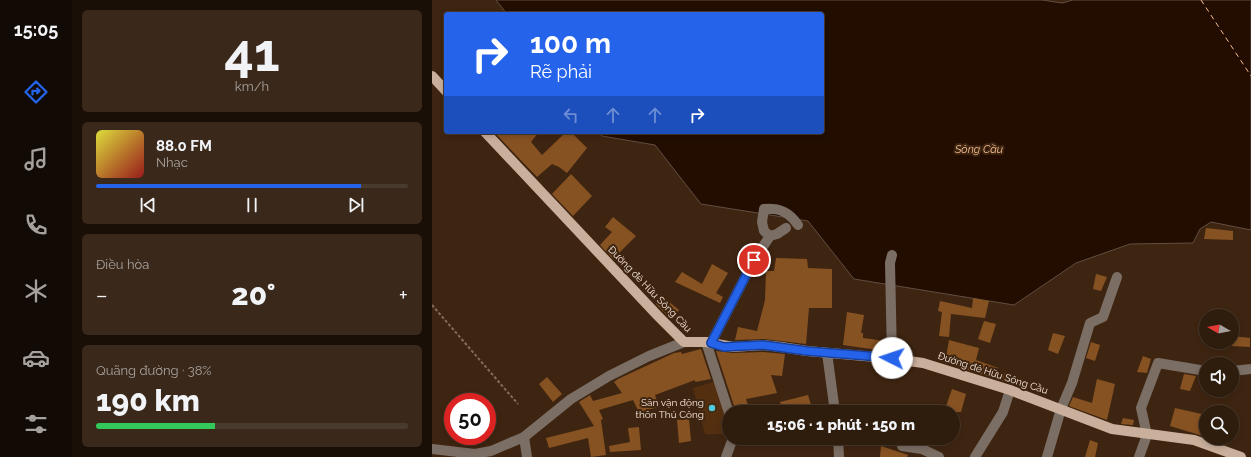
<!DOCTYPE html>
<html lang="vi">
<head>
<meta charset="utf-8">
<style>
  :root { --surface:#2e1c0d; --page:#3a291b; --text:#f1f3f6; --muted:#a7a19d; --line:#493a2e; --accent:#2563eb }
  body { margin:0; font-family:Raleway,sans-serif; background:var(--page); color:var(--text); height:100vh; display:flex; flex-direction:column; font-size:15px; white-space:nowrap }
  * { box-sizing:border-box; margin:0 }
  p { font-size:13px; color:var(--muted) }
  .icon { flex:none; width:22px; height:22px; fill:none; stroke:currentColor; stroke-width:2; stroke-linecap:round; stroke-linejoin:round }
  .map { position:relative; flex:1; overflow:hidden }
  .panel { display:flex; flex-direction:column; gap:10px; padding:10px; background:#190f07; width:360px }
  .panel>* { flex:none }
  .banner { position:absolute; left:12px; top:12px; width:380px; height:122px; border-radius:4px; box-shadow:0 2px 6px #0003,0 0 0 1px var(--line); background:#2563eb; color:#fff; overflow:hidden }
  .needle { width:26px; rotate:279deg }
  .controls { position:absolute; left:767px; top:309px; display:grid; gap:8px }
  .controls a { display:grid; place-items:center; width:40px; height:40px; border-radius:50%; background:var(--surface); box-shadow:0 2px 6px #0003,0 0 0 1px var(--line); font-size:20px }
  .speed { position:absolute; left:12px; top:393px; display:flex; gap:8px; font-size:20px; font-weight:700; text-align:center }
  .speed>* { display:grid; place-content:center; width:52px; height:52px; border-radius:50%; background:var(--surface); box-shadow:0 2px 6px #0003,0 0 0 1px var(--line); line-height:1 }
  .speed .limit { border:6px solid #d22; background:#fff; color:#111 }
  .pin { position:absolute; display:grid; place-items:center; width:34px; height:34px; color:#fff; margin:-17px; border:2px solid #fff; border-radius:50%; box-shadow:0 1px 4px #0007 }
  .me { position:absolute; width:44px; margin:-22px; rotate:274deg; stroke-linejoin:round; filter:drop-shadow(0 0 3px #0008) }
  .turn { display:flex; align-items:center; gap:14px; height:84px; padding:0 20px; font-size:18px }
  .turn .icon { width:52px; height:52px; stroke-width:2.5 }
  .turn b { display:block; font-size:28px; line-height:34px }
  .lanes { display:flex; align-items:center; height:38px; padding:0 20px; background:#0003; justify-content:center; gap:20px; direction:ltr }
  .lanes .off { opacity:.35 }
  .big { font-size:30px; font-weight:800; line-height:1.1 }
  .panel .widget { flex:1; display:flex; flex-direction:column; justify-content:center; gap:6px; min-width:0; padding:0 14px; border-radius:6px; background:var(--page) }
  .panel .dial { align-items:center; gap:0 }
  .dial b { font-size:52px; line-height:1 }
  .song { display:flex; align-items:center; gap:12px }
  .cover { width:48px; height:48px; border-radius:6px; background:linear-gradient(135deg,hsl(60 70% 55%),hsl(0 70% 35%)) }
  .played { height:4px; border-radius:2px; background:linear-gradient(90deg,var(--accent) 85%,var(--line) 85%) }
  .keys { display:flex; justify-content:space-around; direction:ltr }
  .heat { display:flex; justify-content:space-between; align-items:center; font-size:22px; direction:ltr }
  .charge { height:6px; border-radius:3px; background:linear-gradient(90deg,#34c759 38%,var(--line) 0) }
  .trip { position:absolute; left:290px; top:405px; width:238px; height:40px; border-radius:20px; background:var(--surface); box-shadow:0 2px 6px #0003,0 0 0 1px var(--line); font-weight:800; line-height:40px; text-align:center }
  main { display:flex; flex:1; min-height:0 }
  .tabs { display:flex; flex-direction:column; width:72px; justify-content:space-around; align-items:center; background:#120b05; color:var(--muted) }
  .tabs .icon { width:28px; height:28px }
  .tabs .selected { color:var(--accent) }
  .tabs b { font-size:18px; color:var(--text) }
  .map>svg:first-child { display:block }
</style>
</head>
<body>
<main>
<nav class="tabs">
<b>15:05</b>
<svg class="icon selected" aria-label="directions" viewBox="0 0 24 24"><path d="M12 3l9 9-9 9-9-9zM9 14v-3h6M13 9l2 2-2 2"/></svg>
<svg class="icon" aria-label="music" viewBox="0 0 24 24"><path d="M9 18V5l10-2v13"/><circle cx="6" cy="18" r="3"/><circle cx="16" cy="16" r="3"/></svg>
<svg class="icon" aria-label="phone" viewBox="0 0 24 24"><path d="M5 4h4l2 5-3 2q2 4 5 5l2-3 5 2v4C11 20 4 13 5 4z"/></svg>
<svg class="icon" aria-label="climate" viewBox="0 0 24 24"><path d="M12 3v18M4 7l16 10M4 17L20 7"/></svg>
<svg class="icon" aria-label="car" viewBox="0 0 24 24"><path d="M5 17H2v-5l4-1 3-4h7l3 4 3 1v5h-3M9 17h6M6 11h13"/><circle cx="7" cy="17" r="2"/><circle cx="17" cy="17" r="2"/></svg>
<svg class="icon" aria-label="filters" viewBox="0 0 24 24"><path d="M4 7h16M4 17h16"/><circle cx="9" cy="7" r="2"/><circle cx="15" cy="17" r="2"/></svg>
</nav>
<section class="panel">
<div class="widget dial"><b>41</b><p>km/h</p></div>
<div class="widget">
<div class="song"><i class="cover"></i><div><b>88.0 FM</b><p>Nhạc</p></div></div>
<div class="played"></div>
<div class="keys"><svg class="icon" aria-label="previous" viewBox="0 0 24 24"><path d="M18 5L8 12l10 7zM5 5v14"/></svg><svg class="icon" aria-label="pause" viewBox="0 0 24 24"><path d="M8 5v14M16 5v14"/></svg><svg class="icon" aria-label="next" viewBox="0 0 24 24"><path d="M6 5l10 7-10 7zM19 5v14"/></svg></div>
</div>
<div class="widget"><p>Điều hòa</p>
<div class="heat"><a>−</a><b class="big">20°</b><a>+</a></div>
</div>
<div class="widget"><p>Quãng đường · 38%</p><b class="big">190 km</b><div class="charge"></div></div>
</section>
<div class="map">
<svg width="819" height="457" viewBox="0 0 819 457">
  <rect width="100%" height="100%" fill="#3e2511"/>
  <polygon fill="#532f0f" points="285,381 297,413 297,434 273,434 261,388"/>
  <polygon fill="#220d00" stroke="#624e41" points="64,0 610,0 630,3 641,0 819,0 819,230 779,222 768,229 761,243 698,244 644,263 582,305 422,279 376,221 269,204 223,145 170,136 166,132 390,132 390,14 75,14"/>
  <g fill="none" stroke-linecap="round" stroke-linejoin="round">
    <polyline stroke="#f8be91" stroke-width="1" stroke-dasharray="5 4" stroke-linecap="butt" points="769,0 819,76"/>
  </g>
  <g fill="#875222">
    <polygon points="62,132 107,132 99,142 110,155 134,132 139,132 155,148 135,173 127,167 120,164 105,177"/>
    <polygon points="139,174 160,196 141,216 120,194"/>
    <polygon points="181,217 204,236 181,259 168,245 180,232 173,227"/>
    <polygon points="774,228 801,231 801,240 772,239"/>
    <polygon points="344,258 375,259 376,268 400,269 400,308 377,308 374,344 332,339 303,340 306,327 325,331 333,300 334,271 342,271"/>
    <polygon points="280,264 296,273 284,293 291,297 288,303 243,282 250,272 270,284"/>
    <polygon points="664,274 675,277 669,291 661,289"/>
    <polygon points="230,296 247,310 239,319 224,304"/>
    <polygon points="541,298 557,301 553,318 519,314 517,337 507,336 510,312 506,311 508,301 540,308"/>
    <polygon points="415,312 432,315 429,333 431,333 431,338 453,341 453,351 411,345"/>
    <polygon points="552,321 564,324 558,343 546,339"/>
    <polygon points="621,333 633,336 626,354 616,350"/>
    <polygon points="801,336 818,338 818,347 800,346"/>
    <polygon points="517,340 547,348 544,360 566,368 565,371 584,377 581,384 513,363"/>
    <polygon points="659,342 668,345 663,361 654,358"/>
    <polygon points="269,349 279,379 263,382 263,380 223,395 227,407 207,412 201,400 167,410 171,419 169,420 174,455 159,457 156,438 117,448 114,438 162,426 147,402 158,395 161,401 190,393 182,382 186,379 242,353 249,352 250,354"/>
    <polygon points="284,351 301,353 331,352 353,354 350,376 339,375 345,393 314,399 318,412 304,412"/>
    <polygon points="711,356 719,359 715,373 705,372"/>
    <polygon points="752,374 764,376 758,391 748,389"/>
    <polygon points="115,377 130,394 121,402 107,384"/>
    <polygon points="665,379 683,384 675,420 637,406 641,397 660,403"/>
    <polygon points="520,389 534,394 529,412 512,412"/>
    <polygon points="376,395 379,405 351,412 348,402"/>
    <polygon points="743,408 774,415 771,436 738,426"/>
    <polygon points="691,418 702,420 701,425 689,424"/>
    <polygon points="257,419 259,441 247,443 245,420"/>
    <polygon points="207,427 209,450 178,452 177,446 198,442 196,428"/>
    <polygon points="658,440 666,443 663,457 653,457"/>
    <polygon points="449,446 476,455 475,457 448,457"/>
  </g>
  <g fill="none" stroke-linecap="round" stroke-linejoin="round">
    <polyline stroke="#826c5b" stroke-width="2" stroke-dasharray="3 2" stroke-linecap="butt" points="0,305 86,404"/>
    <g stroke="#7b6e64" stroke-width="10">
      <polyline points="338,236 345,234 354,228"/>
      <polyline points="460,255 458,263 460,358"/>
      <polyline points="274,342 297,413"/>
      <path d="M279 343 322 260 338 236 332 231 330 222 332 209C348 208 357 212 366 225"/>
      <polyline points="395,353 403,412"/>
      <polyline points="800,371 819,369"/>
      <polyline points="92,437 95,457"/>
      <polyline points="406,438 407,457"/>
      <polyline points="470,446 490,449 507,457"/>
      <polyline points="0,449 43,454 59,451 92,437 139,399 177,376 217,356 252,342"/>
      <polyline points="294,457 301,438"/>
      <polyline points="543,457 571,412 578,390"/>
      <polyline points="615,457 629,409 640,383 658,323 671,317 685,277"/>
      <polyline points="707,457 715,435 709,408 726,363 774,371"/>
    </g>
    <g stroke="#cab09c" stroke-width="10">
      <polyline points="0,76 14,91"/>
      <polyline points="53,132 226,316 252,342 274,342 301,347 331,345 349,347 375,351 455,358 491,363 578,390 680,429 762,440 809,457"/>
    </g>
  </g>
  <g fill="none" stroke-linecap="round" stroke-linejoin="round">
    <defs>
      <polyline id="route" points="322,260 279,343 292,347 331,345 375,351 460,358"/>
    </defs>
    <use href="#route" stroke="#184099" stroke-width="10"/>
    <use href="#route" stroke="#2563eb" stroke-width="7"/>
  </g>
  <circle fill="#54cadd" stroke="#3e2511" stroke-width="1.5" cx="280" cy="408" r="4"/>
  <g text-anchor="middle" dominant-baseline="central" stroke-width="4" stroke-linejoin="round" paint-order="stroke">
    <g font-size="10" fill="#f7e6da" stroke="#3e2511">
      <text transform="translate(218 289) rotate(46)">Đường đê Hữu Sông Cầu</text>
      <text transform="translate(561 373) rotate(18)">Đường đê Hữu Sông Cầu</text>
    </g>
    <g font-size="10" fill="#f7e6da" stroke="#3e2511" text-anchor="end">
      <text x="272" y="402">Sân vận động<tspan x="272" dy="12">thôn Thủ Công</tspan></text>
    </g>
    <g font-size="11" font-style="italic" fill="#f8be91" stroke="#3e2511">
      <text x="547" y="149">Sông Cầu</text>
    </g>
  </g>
</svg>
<div class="controls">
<a><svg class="needle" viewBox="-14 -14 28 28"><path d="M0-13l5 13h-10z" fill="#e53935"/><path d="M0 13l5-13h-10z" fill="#a7a19d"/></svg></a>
<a><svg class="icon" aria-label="sound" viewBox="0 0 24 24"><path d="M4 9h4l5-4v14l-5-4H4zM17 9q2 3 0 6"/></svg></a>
<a><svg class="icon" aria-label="search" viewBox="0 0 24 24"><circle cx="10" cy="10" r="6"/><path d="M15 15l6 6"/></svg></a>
</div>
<div class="speed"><div class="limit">50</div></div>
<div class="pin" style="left:322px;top:260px;background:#d93025"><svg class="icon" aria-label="arrive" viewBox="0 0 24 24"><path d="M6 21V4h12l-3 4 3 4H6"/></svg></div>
<svg class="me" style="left:460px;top:358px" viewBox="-20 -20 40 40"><circle r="19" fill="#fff"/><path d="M0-13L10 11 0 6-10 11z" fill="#2563eb"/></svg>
<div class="trip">15:06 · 1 phút · 150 m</div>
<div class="banner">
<div class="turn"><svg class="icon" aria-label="right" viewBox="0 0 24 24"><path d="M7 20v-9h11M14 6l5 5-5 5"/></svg><div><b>100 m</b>Rẽ phải</div></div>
<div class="lanes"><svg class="icon off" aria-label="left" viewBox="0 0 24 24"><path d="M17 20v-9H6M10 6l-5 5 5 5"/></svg><svg class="icon off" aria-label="ahead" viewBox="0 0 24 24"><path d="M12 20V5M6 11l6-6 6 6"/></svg><svg class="icon off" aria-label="ahead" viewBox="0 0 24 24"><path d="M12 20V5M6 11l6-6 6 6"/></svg><svg class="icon" aria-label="right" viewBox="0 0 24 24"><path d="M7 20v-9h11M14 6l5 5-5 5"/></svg></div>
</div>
</div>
</main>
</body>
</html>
